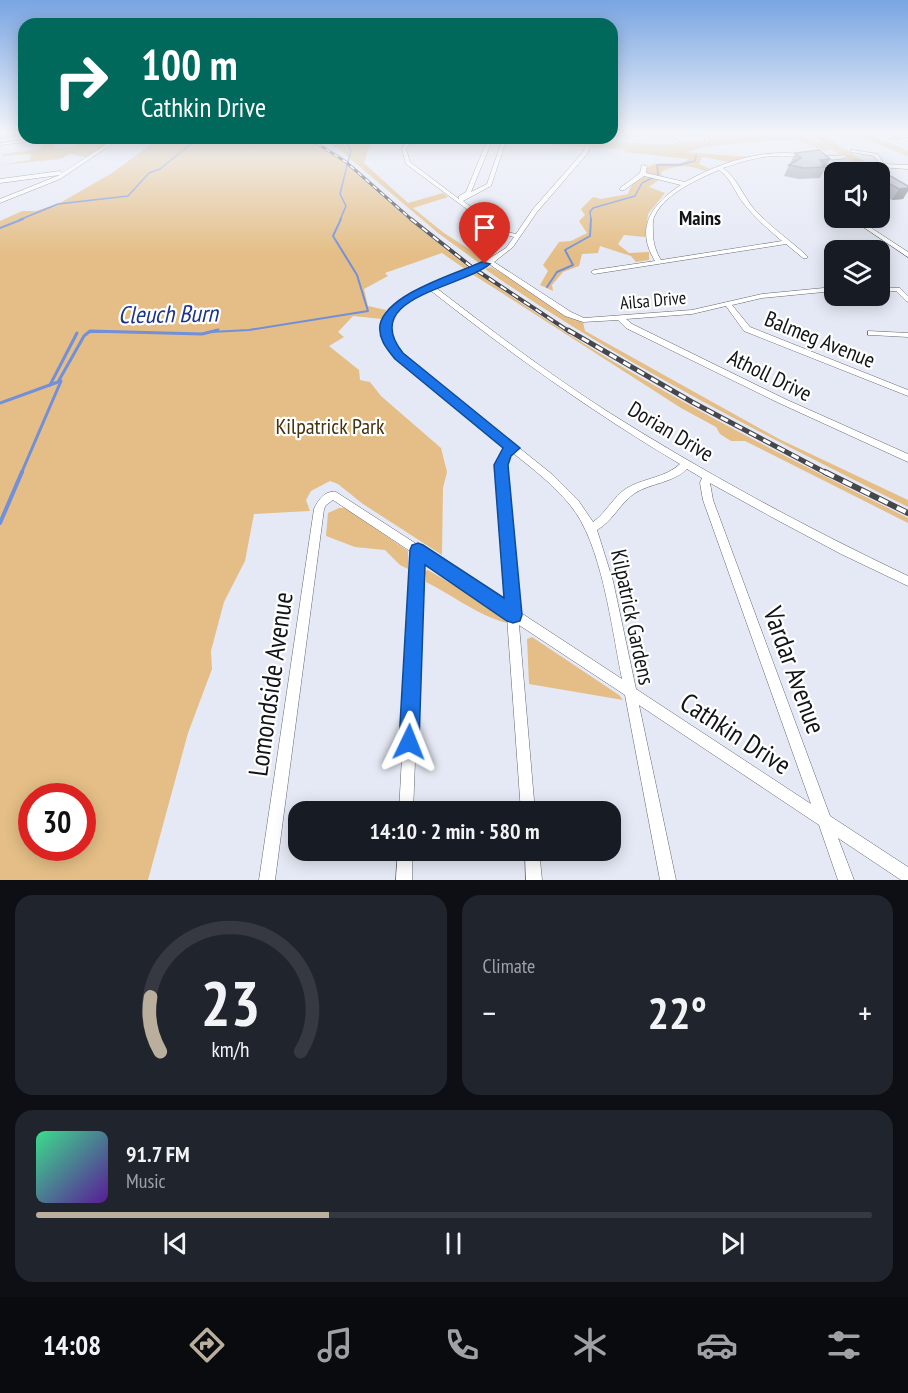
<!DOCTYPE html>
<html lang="en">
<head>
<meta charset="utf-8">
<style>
  :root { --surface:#171b24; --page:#20242c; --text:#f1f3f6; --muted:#9ea1a6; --line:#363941; --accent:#baae9c }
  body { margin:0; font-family:"PT Sans Narrow",sans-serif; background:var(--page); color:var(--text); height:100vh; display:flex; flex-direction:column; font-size:22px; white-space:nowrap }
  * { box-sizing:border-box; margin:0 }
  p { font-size:20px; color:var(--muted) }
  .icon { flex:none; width:33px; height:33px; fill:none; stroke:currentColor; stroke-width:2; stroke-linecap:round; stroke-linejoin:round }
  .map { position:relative; height:880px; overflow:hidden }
  .drawer { display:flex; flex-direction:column; gap:15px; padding:15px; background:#0d0f14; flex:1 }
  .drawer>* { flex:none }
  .hud { position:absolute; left:18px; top:18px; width:600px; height:126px; border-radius:18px; box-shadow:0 3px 15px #0003; background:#00695c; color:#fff; overflow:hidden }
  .buttons { position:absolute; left:824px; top:162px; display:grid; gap:12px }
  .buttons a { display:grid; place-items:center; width:66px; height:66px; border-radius:12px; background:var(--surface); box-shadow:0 3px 15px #0003; font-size:30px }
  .speed { position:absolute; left:18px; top:783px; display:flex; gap:12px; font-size:30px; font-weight:700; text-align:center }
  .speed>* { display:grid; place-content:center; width:78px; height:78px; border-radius:50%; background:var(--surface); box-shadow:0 3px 15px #0003; line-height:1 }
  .speed .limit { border:9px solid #d22; background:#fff; color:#111 }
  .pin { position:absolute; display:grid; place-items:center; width:51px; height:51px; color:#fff; margin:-62px -26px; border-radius:50% 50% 50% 0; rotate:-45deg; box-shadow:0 0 6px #0007 }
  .pin .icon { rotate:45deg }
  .me { position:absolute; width:66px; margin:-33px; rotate:2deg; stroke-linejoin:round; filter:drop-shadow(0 0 4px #0008) }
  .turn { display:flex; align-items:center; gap:21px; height:126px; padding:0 24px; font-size:27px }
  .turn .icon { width:78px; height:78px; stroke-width:2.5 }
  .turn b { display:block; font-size:42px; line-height:51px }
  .big { font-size:45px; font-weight:600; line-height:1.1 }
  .drawer .widget { flex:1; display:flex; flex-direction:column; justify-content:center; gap:9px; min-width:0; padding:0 21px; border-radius:18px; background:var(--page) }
  .drawer .dial { align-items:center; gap:0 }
  .dial svg { height:156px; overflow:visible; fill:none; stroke:var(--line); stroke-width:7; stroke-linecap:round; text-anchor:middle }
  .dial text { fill:var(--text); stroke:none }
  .song { display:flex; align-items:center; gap:18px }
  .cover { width:72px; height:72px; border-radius:9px; background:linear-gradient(135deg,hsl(150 70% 55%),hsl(270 70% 35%)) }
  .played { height:6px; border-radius:3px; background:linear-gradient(90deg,var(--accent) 35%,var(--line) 35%) }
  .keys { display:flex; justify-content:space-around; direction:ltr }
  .heat { display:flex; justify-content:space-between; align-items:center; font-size:33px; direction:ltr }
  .drawer .tiles { flex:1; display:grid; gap:15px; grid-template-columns:1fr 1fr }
  .widget:last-child { grid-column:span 2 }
  .trip { position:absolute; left:288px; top:801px; width:333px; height:60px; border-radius:18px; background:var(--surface); box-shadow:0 3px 15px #0003; font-weight:600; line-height:60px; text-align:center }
  .tabs { display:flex; height:96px; justify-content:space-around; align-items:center; background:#090b0e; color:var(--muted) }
  .tabs .icon { width:42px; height:42px }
  .tabs .active { color:var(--accent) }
  .tabs b { font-size:27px; color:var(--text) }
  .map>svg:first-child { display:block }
</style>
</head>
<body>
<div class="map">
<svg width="908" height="880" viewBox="0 0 908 880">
  <rect width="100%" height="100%" fill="#e5e9f5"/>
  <g fill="#e4be86" fill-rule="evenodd">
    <polygon points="95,138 115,138 87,157 70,154 60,159 0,165 30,160 31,154 2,156 3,154 40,149 42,145 51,143 57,148 78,146 78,143 89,142"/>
    <path d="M160 138H305L339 158 408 219 469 268 465 269 442 253 385 273 388 276 364 289 368 306 386 310 382 319 353 316 338 332 344 337 329 346 359 370 360 380 370 382 381 396 441 448 447 472 443 488 442 555 363 504 338 484 330 481 311 491 306 500 310 511 254 514 245 561 224 602 211 651 212 669 188 733 148 880H0V221L22 211H36L60 203 112 173ZM32 796H82V848H32Z"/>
    <polygon points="318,138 376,138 368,150 364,163 408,203 443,193 448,197 413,208 444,233 486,260 479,263 438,233 340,150"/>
    <path d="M709 146 686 152 749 157 730 162 702 157 699 164 710 169 705 171C690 165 675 164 661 172L662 176 647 173 646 169C657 157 677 169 689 159L624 152 625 149Z"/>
    <polygon points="643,175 660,179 649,187 665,193 648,214 645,237 624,235 618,244 629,253 649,252 649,260 636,262 631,256 600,246 598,253 582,254 579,266 563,272 552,285 553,291 540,285 548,271 543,265 559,242 571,241 587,233 579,221 585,215 581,209 593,197 601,199 628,194 631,186"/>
    <path d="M491 267 583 322 585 331 779 439 908 500V507C764 435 618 362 485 269Z"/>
    <path d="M477 272C611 370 760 444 908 518V523L745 441H731L720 434 716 427 681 408 472 274Z"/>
    <polygon points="339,508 346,508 408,551 408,569 400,565 385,550 355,547 326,536 328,513"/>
    <path d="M428 570 495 609 507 623C477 615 454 596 426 582L425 571Z"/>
    <polygon points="532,637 619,695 623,700 529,684 527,639"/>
  </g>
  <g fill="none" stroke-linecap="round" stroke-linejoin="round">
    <g stroke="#728fd9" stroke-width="1.5">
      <polyline points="19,220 58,204 128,196 149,173 160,169 198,138"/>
      <polyline points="340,220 346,206 340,194 351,150 344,138"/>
      <polyline points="591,220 590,212 593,208 635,196 642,183 658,175 657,165 679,165 695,161 696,156"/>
    </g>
    <g stroke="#728fd9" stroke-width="2">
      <polyline points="0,228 23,219"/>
      <polyline points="547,287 557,272 573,265 565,250 590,236 591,219"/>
      <polyline points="89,332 123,332"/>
      <polyline points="211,332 249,330 368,311 357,275 333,236 341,219"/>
    </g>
    <g stroke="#728fd9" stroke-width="3">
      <polyline points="50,385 77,333"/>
      <polyline points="0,403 58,382 84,336 90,331 202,334 218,330"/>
      <polyline points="21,474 61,381"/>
    </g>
    <polyline stroke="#728fd9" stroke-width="4" points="0,523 22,472"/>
    <defs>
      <g id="minor">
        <polygon points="643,131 649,131 639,136 620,135 618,134 620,133 638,134"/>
        <polygon points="669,131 674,131 683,140 679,141"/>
        <polygon points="715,131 723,131 707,136 710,140 720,141 720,143 707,142 702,135"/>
        <polygon points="740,131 745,131 752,136 748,137"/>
        <polygon points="908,135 908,137 892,139 890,138"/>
        <polygon points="116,138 121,138 60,179 0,203 0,199 60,175 0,183 0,179 60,171 62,173"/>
        <path d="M409 138 413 139 406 149 410 162 459 199V196L466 192 487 141 493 138H498L491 143 471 192 487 184 503 138H507L491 186 463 201 503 231 516 234 533 209 583 152 588 142H592L587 154 537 212 513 247 494 262 571 312 584 318 692 310 762 294 834 287V291L762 298 732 305 750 327 908 390V396L744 331 726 306 692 314 626 319 632 324 785 399 908 454V462L779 403 626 328 618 320 583 322 565 316 489 264 435 287C491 330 546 372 605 410 703 472 803 526 908 576V586L841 554 779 521 710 483 713 500 830 816 908 867V880H901L838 838 854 880H838L819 825 639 705 676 880H660L625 695 519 625 535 812H521L507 617 423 560 413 812H399L413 553 333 500 326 505 324 509 275 880H259L314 509C318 500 325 490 336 492L418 545 422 547 423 549 506 603 496 466 502 450 506 448 396 358 383 335 385 317 399 301 420 289 490 258 506 248 514 237 499 233 406 164 402 149ZM430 290C510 353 592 412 680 464 665 478 644 478 627 488 613 497 606 513 593 522L578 500 553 475 402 354C398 348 391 340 391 333 389 311 412 297 430 290ZM513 453C533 469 554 485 570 505 602 542 612 631 622 679L518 611 506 466 509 455ZM687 469 702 478 700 483 703 500 811 804 636 689 613 581 597 530C613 521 620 503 635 493 651 483 673 483 687 469Z"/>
        <polygon points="24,140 26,141 26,142 0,145 0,143"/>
        <polygon points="853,150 878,154 884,164 908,165 908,169 862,166 846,172 841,172 841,171 861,162 880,164 874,156 851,152 851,150"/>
        <path d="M787 153 829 156 849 155 851 156C830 165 801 155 778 156 759 156 741 162 723 168 737 178 743 196 754 209 770 227 790 240 807 256V258H803L786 244 594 274 591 272 594 270 655 261C634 227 653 203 681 185L644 176 624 190H620V188L640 173 642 165 647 166 646 173 685 182C716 165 751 152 787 153ZM719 170C731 178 735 193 744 204 755 218 769 230 782 241L661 260C656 252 653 243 653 233 653 227 652 220 655 215 666 193 698 179 719 170Z"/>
        <polygon points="834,177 833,190 834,202 831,200 827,190 831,179"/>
        <polygon points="850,218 856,218 908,252 908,257"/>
        <polygon points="879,287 900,288 908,296 908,302 906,301 896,291 879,291"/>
        <polygon points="868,331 908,333 908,337 871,335 868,335"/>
        <polygon points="398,850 412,850 412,880 396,880"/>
        <polygon points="525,850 539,850 542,880 526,880"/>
      </g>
      <g id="primary">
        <path d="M835 131C862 131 884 141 908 151V156L869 140Z"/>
        <polygon points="24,132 24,136 0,139 0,135"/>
        <polygon points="819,133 880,172 871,172 832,149 825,151 797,139 801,137 824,145 815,135"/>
        <polygon points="764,135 792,136 796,138 792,140 764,140 682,149 641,150 560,145 516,138 662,145"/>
      </g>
    </defs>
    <use href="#minor" stroke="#636771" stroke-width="1"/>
    <use href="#primary" stroke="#cbcbcc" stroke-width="1"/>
    <use href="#minor" fill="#fff" fill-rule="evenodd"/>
    <use href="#primary" fill="#e6c99a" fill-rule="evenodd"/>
    <defs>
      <polyline id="rail-far3" points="309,138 346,162 412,220"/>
      <polyline id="rail-far2" points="411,219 473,268 570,332"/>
      <polyline id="rail-far1" points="568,330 692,402 828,474"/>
      <polyline id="rail" points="825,472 908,513"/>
    </defs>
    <use href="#rail-far3" stroke="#45474c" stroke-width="3"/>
    <use href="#rail-far2" stroke="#45474c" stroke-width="4"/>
    <use href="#rail-far1" stroke="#45474c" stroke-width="5"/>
    <use href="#rail" stroke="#45474c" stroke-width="6"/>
    <use href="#rail-far3" stroke="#fff" stroke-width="1.5" stroke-dasharray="5" stroke-linecap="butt"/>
    <use href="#rail-far2" stroke="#fff" stroke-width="2" stroke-dasharray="7" stroke-linecap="butt"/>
    <use href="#rail-far1" stroke="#fff" stroke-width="3" stroke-dasharray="8" stroke-linecap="butt"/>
    <use href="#rail" stroke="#fff" stroke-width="4" stroke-dasharray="10" stroke-linecap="butt"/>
  </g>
  <g fill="#a0a4ae">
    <polygon points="795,153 830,159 820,178 799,179 784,176 789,165 791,164 790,164"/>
    <polygon points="879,172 908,186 903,199 892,200 879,193"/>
  </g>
  <polygon fill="#82868d" points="908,188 908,191 903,199 892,200 899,189"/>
  <g fill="#babfca" stroke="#82868d" stroke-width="1.5">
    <polygon points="819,150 830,159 820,160 826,165 822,165 825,167 804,168 789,165 801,158 795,153"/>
    <polygon points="880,170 908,186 908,188 899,189 879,178 879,172"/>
  </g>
  <linearGradient id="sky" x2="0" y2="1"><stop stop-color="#79a5e2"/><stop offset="0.52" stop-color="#f3f5fa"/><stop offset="1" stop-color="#f3f5fa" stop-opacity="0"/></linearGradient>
  <rect width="908" height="254" fill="url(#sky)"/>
  <path fill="#1a73e8" stroke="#114b97" stroke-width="1.5" d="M482 262 490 264C462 288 358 297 403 353L520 448 511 456 508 465 522 615 520 621 513 623 507 621 425 565 419 742 416 749 409 752 402 749 399 742 410 550 412 545 418 543 423 545 504 598 494 465 503 448 395 359C387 349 378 339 380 325 386 294 455 274 482 262Z"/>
  <g text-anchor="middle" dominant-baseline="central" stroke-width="4.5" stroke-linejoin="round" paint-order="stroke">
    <g font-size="18" fill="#121417" stroke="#fff">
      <text transform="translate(653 300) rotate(-5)">Ailsa Drive</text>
    </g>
    <g font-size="20" font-weight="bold" fill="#121417" stroke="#fff">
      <text x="700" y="218">Mains</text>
    </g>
    <g font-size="22" fill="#121417" stroke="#fff">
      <text transform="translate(820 339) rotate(22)">Balmeg Avenue</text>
      <text transform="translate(770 375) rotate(26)">Atholl Drive</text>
      <text transform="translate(671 431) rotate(31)">Dorian Drive</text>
      <text transform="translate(633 617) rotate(78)">Kilpatrick Gardens</text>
    </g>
    <g font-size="22" fill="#47320e" stroke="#fff">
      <text x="330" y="426">Kilpatrick Park</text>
    </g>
    <g font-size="24" font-style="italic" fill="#1c348a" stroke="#fff">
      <text transform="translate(168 314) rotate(-1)">Cleuch Burn</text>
    </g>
    <g font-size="27" fill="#121417" stroke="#fff">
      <text transform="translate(795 670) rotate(70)">Vardar Avenue</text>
      <text transform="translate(270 684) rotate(-82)">Lomondside Avenue</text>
      <text transform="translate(736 733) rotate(33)">Cathkin Drive</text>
    </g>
  </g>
</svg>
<div class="buttons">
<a><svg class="icon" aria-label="sound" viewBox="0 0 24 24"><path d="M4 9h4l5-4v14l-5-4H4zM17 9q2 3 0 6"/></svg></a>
<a><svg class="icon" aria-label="layers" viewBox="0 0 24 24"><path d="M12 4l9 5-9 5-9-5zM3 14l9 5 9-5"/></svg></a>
</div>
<div class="speed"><div class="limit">30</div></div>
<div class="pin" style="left:485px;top:264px;background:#d93025"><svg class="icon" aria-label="arrive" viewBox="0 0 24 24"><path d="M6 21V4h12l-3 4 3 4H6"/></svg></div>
<svg class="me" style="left:409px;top:742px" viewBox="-20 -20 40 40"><path d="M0-17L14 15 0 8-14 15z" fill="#1a73e8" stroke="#fff" stroke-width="4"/></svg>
<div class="trip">14:10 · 2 min · 580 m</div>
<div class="hud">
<div class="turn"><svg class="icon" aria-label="right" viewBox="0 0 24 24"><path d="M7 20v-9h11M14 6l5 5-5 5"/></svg><div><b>100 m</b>Cathkin Drive</div></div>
</div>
</div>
<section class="drawer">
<div class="tiles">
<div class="widget dial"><svg viewBox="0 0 100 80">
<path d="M14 69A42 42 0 1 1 86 69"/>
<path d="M14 69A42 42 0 0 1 9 41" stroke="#baae9c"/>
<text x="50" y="56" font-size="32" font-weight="700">23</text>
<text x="50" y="72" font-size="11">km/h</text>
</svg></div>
<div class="widget"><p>Climate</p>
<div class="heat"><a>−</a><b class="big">22°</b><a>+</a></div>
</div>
<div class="widget">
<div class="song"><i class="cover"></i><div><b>91.7 FM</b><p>Music</p></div></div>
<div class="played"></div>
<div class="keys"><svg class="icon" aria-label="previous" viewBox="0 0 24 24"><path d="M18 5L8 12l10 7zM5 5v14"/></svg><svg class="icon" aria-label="pause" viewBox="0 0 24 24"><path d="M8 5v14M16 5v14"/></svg><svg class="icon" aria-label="next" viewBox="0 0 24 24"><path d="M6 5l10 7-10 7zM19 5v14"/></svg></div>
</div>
</div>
</section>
<nav class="tabs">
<b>14:08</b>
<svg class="icon active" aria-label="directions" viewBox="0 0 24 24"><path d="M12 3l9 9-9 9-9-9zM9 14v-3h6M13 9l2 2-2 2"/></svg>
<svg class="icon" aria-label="music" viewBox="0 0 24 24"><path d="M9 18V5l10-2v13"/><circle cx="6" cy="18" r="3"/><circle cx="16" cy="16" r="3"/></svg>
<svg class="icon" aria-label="phone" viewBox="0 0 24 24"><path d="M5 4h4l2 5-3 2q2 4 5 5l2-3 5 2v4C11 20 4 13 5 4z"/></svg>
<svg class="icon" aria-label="climate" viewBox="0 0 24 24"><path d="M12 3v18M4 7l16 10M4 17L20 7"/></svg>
<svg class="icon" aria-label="car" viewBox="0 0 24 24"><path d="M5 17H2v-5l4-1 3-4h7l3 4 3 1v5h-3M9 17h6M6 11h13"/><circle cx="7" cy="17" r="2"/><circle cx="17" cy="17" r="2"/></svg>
<svg class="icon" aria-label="filters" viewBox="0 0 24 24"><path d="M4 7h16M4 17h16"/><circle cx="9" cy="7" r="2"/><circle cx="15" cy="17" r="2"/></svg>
</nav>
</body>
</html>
